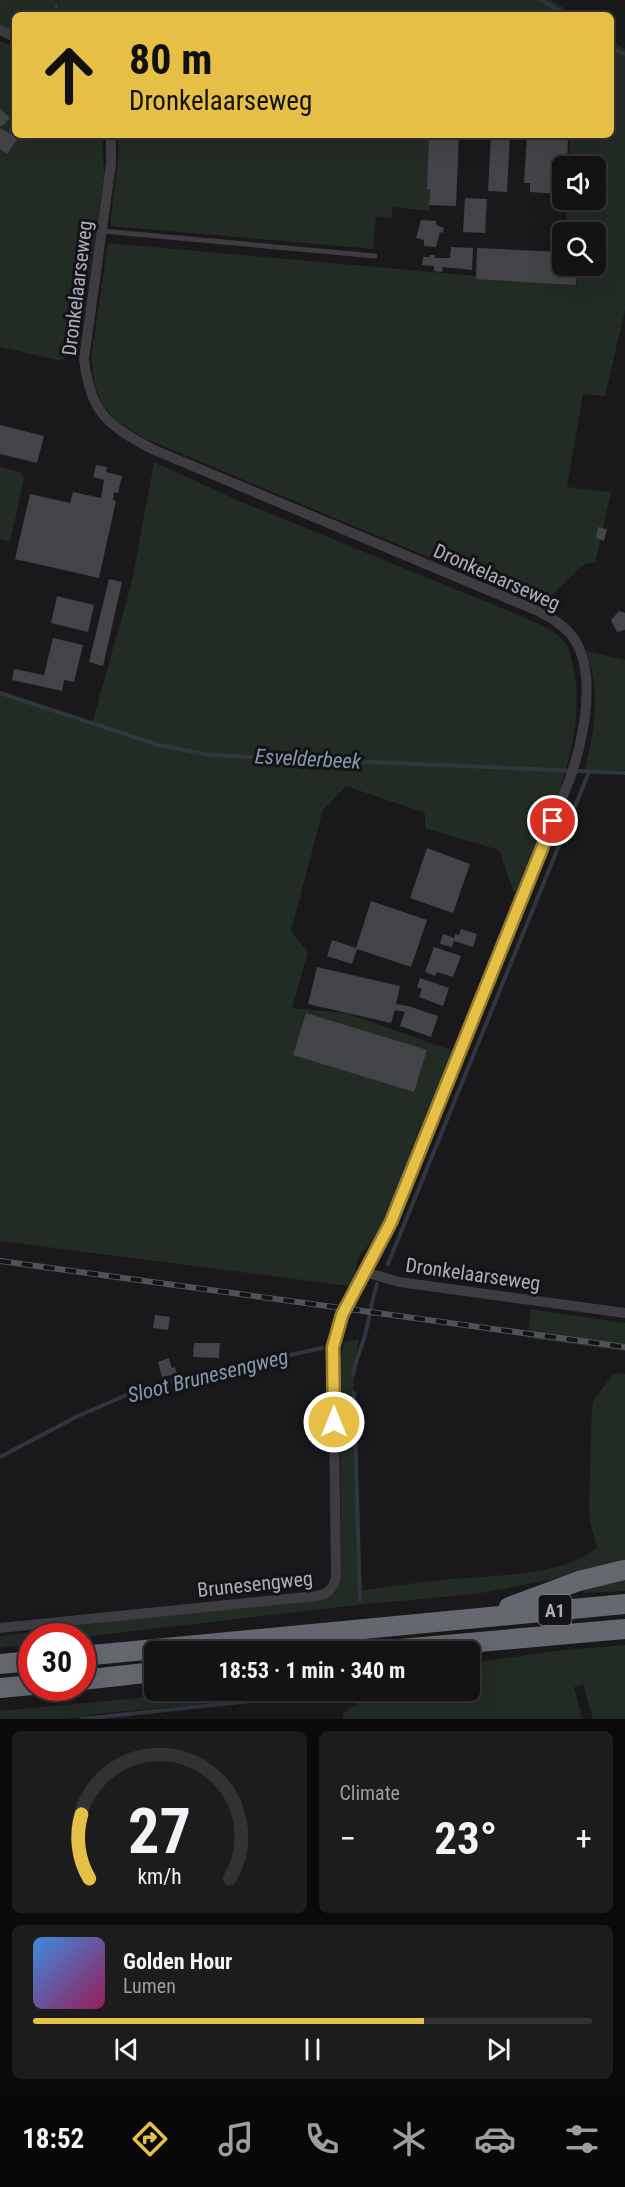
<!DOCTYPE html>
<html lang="en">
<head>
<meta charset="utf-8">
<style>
  :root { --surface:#131314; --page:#1c1c1d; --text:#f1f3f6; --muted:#9d9ea0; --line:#323234; --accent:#e5bf46 }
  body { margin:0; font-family:"Roboto Condensed",sans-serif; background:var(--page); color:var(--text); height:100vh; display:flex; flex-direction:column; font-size:22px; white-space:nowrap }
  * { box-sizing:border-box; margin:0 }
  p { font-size:20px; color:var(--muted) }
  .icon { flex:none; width:33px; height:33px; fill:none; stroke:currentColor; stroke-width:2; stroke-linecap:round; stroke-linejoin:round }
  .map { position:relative; height:1719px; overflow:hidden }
  .drawer { display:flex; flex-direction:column; gap:12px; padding:12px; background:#0a0a0b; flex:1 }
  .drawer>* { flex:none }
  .guide { position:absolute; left:12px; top:12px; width:602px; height:126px; border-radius:9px; box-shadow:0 6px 24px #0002,0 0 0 2px var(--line); background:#e5bf46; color:#111; overflow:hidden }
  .buttons { position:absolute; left:552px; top:156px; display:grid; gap:12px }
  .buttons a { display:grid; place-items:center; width:54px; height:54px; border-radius:9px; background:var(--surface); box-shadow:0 6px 24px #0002,0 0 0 2px var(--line); font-size:30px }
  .speed { position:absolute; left:18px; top:1623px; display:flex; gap:12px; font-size:30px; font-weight:700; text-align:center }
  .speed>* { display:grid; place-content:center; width:78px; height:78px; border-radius:50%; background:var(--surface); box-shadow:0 6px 24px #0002,0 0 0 2px var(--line); line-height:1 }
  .speed .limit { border:9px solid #d22; background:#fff; color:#111 }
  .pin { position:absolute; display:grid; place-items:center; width:51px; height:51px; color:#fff; margin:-26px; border:3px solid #fff; border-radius:50%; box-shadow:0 2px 6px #0007 }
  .me { position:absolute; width:66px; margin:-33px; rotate:0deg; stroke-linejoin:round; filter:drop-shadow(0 0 4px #0008) }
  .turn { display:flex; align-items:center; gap:21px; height:126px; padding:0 18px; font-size:27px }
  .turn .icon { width:78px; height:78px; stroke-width:2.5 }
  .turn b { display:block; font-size:42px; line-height:51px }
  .big { font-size:45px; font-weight:700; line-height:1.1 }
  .drawer .widget { flex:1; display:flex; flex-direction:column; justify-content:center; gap:9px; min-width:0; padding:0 21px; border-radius:9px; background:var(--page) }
  .drawer .dial { align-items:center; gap:0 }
  .dial svg { height:156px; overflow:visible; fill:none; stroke:var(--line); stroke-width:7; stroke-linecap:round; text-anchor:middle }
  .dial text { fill:var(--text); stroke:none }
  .song { display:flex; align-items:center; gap:18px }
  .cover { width:72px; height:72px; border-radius:9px; background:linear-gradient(135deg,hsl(210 70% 55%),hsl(330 70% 35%)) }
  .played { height:6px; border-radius:3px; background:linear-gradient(90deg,var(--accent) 70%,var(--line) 70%) }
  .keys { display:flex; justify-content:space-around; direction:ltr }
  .heat { display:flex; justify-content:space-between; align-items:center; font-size:33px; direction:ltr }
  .drawer .tiles { flex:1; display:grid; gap:12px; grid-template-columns:1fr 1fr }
  .widget:last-child { grid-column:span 2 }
  .trip { position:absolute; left:144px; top:1641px; width:336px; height:60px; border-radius:9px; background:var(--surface); box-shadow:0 6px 24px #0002,0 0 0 2px var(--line); font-weight:700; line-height:60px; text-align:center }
  .dock { display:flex; height:96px; justify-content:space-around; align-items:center; background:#080808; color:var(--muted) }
  .dock .icon { width:42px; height:42px }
  .dock .selected { color:var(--accent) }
  .dock b { font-size:27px; color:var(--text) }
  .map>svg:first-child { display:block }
</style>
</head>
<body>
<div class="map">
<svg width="625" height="1719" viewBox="0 0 625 1719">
  <rect width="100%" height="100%" fill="#19191b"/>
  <g fill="#232b25">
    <polygon points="0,0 551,0 575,15 15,15 15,33 0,27"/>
    <polygon points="611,40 625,49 625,310 605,396 583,394 567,487 611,492 595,563 587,563 580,568 542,605 146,439 115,420 101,402 94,382 91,358 108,243 577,285 577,266 596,266 598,247 596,246 596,232 566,232 567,200 596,200 596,166 569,166 570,135 610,135"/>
    <polygon points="0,41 15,48 15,135 102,135 104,174 79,351 69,352 62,361 0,347"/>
    <polygon points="117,135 433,135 429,211 393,207 391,218 376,216 373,249 110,226 119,151"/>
    <path d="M154 462 237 500 516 614C532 622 556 628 566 644 571 652 572 662 574 671 588 746 544 826 517 894L513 890 499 850 425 828V813L346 786 323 810 291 931 308 952 292 1008 345 1013 454 1051 392 1205 378 1233 358 1258 355 1275 349 1286 0 1241V694L92 724 132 581Z"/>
    <polygon points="0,467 20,472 24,478 10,542 0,539"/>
    <path d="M586 651 625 660V770H585C595 727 601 693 586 651Z"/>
    <polygon points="531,1309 625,1323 625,1351 527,1338"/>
    <path d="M359 1339 355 1361 353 1400 358 1591C385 1587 413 1583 441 1580 489 1575 558 1578 597 1548L590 1521 589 1505 592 1408 593 1401 614 1373 625 1374V1561L550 1580 475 1594 357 1605 83 1637 32 1636 31 1644 0 1648V1636L106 1622 326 1597 336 1593 341 1578 340 1359 344 1342Z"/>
    <polygon points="625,1578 625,1591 584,1593 584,1588"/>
    <polygon points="625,1645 625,1719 593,1719 583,1684 574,1687 582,1719 343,1719 343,1714 349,1708 356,1706 354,1691 470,1690 470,1663 563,1650"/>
    <polygon points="223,1690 342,1691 103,1713 66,1719 0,1719 0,1711"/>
  </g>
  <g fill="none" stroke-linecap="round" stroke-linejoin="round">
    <g stroke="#30363e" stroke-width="4">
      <polyline points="541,0 566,15"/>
      <polyline points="610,48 625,54"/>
      <polyline points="0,693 158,745 211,755 625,773"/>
      <polyline points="388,1264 589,772"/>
      <path d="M353 1375C355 1363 359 1353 363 1342 369 1323 371 1303 377 1284"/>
      <polyline points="354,1393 360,1600"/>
      <polyline points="0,1457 78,1416 145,1387 322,1348"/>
      <polyline points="81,1719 356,1690"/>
    </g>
  </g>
  <g fill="#434448">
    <polygon points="0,109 10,118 4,125 0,126"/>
    <polygon points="0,128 18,138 7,154 0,149"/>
    <polygon points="429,135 459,135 456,206 429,205 430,189 427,189"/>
    <polygon points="491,135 510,135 507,192 488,191"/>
    <polygon points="527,135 568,135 567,166 562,166 562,185 560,185 559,194 530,192 530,183 524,183"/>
    <polygon points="465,198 487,199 485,233 463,232"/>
    <polygon points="421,220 436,221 436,225 444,228 443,233 440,232 436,247 424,246 424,240 416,238"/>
    <polygon points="451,247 473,248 472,270 443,267 442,272 434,271 434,266 422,265 423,257 430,257 430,255 435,255 435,258 450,258"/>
    <polygon points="477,248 562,252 562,266 577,266 576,285 476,279"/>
    <polygon points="0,425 44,436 37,463 0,454"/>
    <polygon points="96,465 107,467 106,472 122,476 118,493 114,492 113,500 116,501 99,578 15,559 30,494 70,503 73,492 101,498 104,480 93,477"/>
    <polygon points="598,527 607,529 604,541 596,538"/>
    <polygon points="109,579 122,582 103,666 89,662"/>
    <polygon points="57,596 94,605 88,632 51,623"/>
    <polygon points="619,611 625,613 625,630 617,632 611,620"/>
    <polygon points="53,638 83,645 74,682 64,680 62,691 12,680 14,669 44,675"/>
    <polygon points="427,848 470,864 453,913 410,898"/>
    <polygon points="371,901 427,920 411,967 357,949 352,964 327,956 332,940 356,948"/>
    <polygon points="461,929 477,934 473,947 454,941 452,947 440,944 443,934 454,938 455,934 459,935"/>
    <polygon points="434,947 461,956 453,977 437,972 435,976 425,972"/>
    <polygon points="317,967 400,986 396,1004 408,1006 438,1016 431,1037 400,1026 405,1012 395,1010 391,1023 308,1004"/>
    <polygon points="420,978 449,988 443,1006 419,997 422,989 417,987"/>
    <polygon points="306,1013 427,1050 414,1092 293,1055"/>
    <polygon points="155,1315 170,1317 168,1330 153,1328"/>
    <polygon points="194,1343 220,1343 219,1358 193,1357"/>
    <polygon points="169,1358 172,1368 175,1367 177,1374 162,1377 158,1362"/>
  </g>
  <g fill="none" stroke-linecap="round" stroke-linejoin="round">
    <polyline stroke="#404146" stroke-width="2" stroke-dasharray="3 4.5" stroke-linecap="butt" points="55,15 57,0"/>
    <polyline stroke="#3c3c41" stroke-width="5" points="102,231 375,256"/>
    <g stroke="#3c3c41" stroke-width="10">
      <polyline points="0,30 15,37"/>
      <polyline points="365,1272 399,1282 625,1313"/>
      <path d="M0 1628 316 1596C329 1594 334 1588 336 1576L333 1347 342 1315 391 1222 569 781C583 742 599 672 572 636 563 624 551 618 538 611L152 449C107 425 90 412 84 359L111 164V135"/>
    </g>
    <g stroke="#666870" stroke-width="20">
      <polyline points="509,1607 579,1581 624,1570"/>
      <polyline points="366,1652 625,1629"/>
      <polyline points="82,1656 625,1604"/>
      <polyline points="0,1664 32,1661"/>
      <polyline points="82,1680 154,1672"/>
      <polyline points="0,1688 32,1685"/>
    </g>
    <defs>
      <polyline id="rail" points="0,1261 625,1347"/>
    </defs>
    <use href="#rail" stroke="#515258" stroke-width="6"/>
    <use href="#rail" stroke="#141416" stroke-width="4" stroke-dasharray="11" stroke-linecap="butt"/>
  </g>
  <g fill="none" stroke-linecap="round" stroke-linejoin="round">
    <defs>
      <polyline id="route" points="334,1422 333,1347 342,1315 391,1222 553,821"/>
    </defs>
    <use href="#route" stroke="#957c2e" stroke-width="15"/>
    <use href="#route" stroke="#e5bf46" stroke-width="10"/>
  </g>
  <g text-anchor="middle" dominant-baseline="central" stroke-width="6" stroke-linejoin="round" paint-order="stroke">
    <rect fill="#141416" stroke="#7e8088" stroke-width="1.5" x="538.5" y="1595" width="33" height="30" rx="4.5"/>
    <g font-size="18" font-weight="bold" fill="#acafb9">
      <text x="555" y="1610">A1</text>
    </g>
    <g font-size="20" fill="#acafb9" stroke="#141416">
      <text transform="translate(77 288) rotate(-83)">Dronkelaarseweg</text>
      <text transform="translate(497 577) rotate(24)">Dronkelaarseweg</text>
      <text transform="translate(473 1274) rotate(8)">Dronkelaarseweg</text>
      <text transform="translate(255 1584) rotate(-6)">Brunesengweg</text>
    </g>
    <g font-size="21" font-style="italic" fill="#8699b2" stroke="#141416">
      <text transform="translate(308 759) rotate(3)">Esvelderbeek</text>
      <text transform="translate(208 1376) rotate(-14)">Sloot Brunesengweg</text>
    </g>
  </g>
</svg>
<div class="buttons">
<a><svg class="icon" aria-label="sound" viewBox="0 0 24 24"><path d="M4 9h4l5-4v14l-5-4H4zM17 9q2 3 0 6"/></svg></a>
<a><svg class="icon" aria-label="search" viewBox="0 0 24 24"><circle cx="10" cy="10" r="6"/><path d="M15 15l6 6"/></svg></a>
</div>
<div class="speed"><div class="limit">30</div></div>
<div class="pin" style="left:553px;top:821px;background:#d93025"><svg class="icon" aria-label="arrive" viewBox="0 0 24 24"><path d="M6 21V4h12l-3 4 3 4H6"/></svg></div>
<svg class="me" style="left:334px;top:1422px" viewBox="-20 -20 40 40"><circle r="17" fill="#e5bf46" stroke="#fff" stroke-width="3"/><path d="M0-11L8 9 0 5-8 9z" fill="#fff"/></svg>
<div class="trip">18:53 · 1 min · 340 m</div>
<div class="guide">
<div class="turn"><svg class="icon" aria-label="ahead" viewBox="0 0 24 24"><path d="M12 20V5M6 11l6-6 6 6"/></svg><div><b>80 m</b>Dronkelaarseweg</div></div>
</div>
</div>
<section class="drawer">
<div class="tiles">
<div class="widget dial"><svg viewBox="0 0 100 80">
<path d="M14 69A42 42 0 1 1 86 69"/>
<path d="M14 69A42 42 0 0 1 10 36" stroke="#e5bf46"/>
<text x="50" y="56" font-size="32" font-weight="700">27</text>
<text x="50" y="72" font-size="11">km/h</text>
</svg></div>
<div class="widget"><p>Climate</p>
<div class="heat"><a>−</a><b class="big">23°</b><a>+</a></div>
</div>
<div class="widget">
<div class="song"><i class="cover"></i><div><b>Golden Hour</b><p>Lumen</p></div></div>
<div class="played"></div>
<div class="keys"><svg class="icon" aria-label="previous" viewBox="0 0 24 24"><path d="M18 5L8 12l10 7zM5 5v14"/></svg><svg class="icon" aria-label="pause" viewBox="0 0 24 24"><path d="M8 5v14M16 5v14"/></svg><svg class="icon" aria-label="next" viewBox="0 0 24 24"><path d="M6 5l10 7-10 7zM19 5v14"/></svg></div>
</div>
</div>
</section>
<nav class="dock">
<b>18:52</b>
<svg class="icon selected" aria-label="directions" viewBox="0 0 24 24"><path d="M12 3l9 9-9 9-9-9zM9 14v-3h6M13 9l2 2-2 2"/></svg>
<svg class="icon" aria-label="music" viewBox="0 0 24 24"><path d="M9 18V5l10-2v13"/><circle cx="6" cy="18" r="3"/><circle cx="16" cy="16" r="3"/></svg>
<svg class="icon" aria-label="phone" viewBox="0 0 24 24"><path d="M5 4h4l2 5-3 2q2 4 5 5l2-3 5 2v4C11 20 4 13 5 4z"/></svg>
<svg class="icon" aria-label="climate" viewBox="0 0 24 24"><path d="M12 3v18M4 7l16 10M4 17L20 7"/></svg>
<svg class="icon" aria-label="car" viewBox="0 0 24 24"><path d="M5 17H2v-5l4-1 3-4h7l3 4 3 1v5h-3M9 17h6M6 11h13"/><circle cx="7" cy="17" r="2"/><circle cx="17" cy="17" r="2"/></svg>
<svg class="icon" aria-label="filters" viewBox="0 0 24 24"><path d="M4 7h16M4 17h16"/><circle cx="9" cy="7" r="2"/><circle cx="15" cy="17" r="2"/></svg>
</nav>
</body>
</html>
